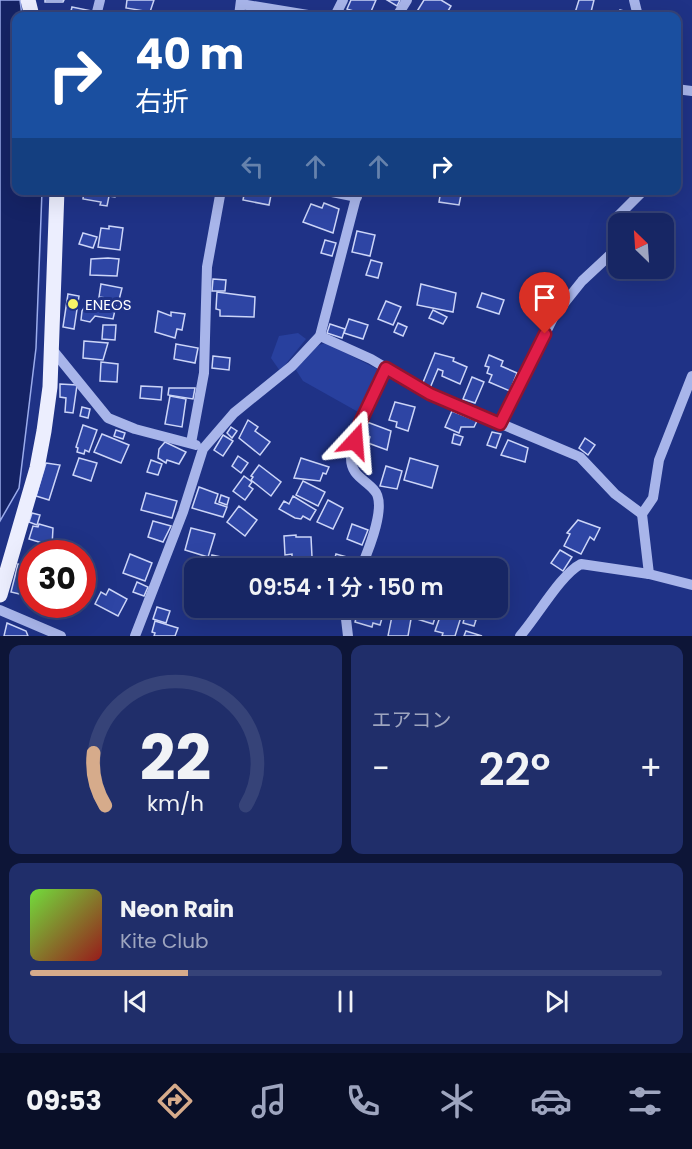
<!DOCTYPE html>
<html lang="ja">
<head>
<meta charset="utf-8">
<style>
  :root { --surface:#172664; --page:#202e6a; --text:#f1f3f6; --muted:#9ea5bf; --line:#364378; --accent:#d6ab8b }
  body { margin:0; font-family:Poppins,"Noto Sans JP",sans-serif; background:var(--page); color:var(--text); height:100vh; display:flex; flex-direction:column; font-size:22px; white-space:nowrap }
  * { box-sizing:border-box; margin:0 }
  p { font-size:20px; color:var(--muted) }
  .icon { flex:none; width:33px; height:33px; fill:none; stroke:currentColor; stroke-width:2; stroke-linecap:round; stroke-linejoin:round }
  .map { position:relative; height:636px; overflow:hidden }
  .panel { display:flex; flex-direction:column; gap:9px; padding:9px; background:#0d1537; flex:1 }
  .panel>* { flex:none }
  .hud { position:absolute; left:12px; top:12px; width:669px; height:183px; border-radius:12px; box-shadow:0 6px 24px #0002,0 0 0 2px var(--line); background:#1a4fa0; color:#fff; overflow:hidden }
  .needle { width:39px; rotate:335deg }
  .fabs { position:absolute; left:608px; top:213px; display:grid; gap:12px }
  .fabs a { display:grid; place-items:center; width:66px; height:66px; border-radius:12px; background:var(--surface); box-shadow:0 6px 24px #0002,0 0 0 2px var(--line); font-size:30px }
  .speed { position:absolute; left:18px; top:540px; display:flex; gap:12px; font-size:30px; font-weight:700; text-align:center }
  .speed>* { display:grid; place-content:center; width:78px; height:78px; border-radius:50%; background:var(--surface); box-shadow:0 6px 24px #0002,0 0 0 2px var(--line); line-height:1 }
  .speed .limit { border:9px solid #d22; background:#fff; color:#111 }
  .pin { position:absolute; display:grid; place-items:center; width:51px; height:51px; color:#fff; margin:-62px -26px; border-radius:50% 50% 50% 0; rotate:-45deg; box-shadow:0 0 6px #0007 }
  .pin .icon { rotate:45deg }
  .me { position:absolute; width:66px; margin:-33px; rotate:19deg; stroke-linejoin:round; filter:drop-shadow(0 0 4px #0008) }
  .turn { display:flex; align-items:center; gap:21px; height:126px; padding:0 24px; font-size:27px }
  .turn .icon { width:78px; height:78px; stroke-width:2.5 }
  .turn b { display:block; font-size:42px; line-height:51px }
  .lanes { display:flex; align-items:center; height:57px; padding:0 24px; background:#0003; justify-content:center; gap:30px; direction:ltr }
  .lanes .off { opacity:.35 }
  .big { font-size:45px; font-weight:600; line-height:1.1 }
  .panel .card { flex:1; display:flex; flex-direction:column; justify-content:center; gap:9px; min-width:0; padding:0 21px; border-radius:12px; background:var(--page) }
  .panel .dial { align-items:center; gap:0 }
  .dial svg { height:156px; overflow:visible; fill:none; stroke:var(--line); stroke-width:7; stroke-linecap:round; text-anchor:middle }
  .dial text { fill:var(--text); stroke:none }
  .song { display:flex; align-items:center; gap:18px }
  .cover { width:72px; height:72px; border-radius:9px; background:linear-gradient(135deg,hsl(100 70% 55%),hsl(0 70% 35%)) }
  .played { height:6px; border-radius:3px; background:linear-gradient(90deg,var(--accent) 25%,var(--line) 25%) }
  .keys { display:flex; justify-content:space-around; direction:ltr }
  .heat { display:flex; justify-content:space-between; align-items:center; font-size:33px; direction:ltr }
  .panel .tiles { flex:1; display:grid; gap:9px; grid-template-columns:1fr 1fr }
  .card:last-child { grid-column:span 2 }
  .trip { position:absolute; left:184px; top:558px; width:324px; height:60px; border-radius:12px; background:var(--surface); box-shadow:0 6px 24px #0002,0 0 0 2px var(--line); font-weight:600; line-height:60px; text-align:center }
  .tab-bar { display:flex; height:96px; justify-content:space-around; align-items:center; background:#090f28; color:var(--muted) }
  .tab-bar .icon { width:42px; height:42px }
  .tab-bar .on { color:var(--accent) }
  .tab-bar b { font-size:27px; color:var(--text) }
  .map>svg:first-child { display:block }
</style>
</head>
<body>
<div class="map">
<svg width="692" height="636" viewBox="0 0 692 636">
  <rect width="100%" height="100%" fill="#1f3286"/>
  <g fill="#28409e">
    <polygon points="298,333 306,339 280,371 271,358 279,336"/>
    <path d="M326 343 377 369V380L360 413 303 381 296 370C301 359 314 345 326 343Z"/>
  </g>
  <polygon fill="#152365" stroke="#9bacec" stroke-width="1.5" points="0,0 20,0 22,16 16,16 16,190 42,191 36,348 19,488 0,521"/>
  <g fill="#2e45a4" stroke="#ccd5f8" stroke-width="1.5">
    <polygon points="45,0 64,0 63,2 45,2"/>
    <polygon points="127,0 154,0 150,12 126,8"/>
    <polygon points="351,0 376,0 369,16 347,9"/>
    <polygon points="387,0 400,0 397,6"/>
    <polygon points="424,0 441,0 451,6 445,16 423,16 416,13"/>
    <polygon points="579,0 594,0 590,16 574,16"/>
    <polygon points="72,7 92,11 91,16 70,15"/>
    <polygon points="620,10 628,12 627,16 619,16"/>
    <polygon points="84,190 117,190 115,197 109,196 107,206 100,205 101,202 83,199"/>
    <polygon points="245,190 272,190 269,205 243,200"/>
    <polygon points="364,190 377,190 375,196 364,193"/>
    <polygon points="441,190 462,190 459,205 439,202"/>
    <polygon points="324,203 339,209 333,233 303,222 311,204 322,208"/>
    <polygon points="109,226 123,228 120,250 98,247 101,228 109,229"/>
    <polygon points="357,231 375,235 370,256 352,252"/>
    <polygon points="83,233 97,237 93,248 79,244"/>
    <polygon points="325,240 336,243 332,256 321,253"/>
    <polygon points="108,258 119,259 117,276 90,275 91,259"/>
    <polygon points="371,260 382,263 378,278 366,275"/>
    <polygon points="213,279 226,280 225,291 212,291"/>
    <polygon points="101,284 122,288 119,300 99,297"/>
    <polygon points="421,284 456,293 453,312 417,305"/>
    <polygon points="217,292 255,297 254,317 220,316 220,310 216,309"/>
    <polygon points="482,293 504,300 499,314 477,307"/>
    <polygon points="68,294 79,296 74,329 63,327"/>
    <polygon points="91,298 113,302 112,306 116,306 113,319 95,316 90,322 81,320 82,311 86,305 90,305"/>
    <polygon points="386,301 401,307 393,325 378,319"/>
    <polygon points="433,310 447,317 443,324 429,318"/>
    <polygon points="158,311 171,316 171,312 185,314 182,330 177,329 175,338 155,332"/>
    <polygon points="349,319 368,325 363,339 344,333"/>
    <polygon points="398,323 407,327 403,336 394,332"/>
    <polygon points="330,324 345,329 342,338 327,333"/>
    <polygon points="103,325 116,325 115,340 102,339"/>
    <polygon points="84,341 108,343 103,360 83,358"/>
    <polygon points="176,344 198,348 195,363 174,359"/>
    <polygon points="435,353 454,358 453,361 467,367 460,384 442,376 443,371 438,369 430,388 422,385"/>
    <polygon points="489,355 503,361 501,366 517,373 510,391 489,382 492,375 487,373 489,367 485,366"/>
    <polygon points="213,356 230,358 229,370 212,368"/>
    <polygon points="101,362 118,364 117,382 100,381"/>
    <polygon points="472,377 484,382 475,403 463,399"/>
    <polygon points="60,384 77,385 73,413 65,412 66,398 60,397"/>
    <polygon points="141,386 162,387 161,400 140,398"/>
    <polygon points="169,388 195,388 193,399 168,395"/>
    <polygon points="170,396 186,399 182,427 165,424"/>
    <polygon points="395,402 415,407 408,431 396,427 397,422 389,420"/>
    <polygon points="82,407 90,409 88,418 80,416"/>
    <polygon points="452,411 477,421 474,427 461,427 459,433 445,427"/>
    <polygon points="248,420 258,427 255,431 270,442 260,455 239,438"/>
    <polygon points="367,422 391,431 387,450 368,443 370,437 363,434"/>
    <polygon points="83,425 97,430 89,452 85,450 84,454 77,452 78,448 76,447"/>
    <polygon points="231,427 237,431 232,438 227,433"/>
    <polygon points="116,430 125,433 123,439 114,436"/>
    <polygon points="492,432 501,434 496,448 487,445"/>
    <polygon points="102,434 129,445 121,463 94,452"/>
    <polygon points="454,434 463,437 460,445 452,443"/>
    <polygon points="223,435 233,441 223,456 214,450"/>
    <polygon points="585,438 595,445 588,455 579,448"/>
    <polygon points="508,440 528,448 525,462 501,455"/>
    <polygon points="165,442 186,452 179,464 167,460 166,463 158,458 159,449"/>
    <polygon points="238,456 248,463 241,473 232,466"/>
    <polygon points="79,458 97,463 91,481 73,475"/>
    <polygon points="301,458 329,467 326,474 323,473 320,481 294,478"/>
    <polygon points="410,458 438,466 432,488 404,480"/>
    <polygon points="151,460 162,464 158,475 147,472"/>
    <polygon points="46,463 60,465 49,500 36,496"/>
    <polygon points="259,465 281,482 271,496 251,480 253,477 251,476"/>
    <polygon points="386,466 402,471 397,489 380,486"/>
    <polygon points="244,476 252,482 249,486 253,489 245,500 233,491"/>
    <polygon points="303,481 325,492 318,506 296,495"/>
    <polygon points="199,487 218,494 215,503 227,507 223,517 192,508"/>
    <polygon points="146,493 177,501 172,518 141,510"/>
    <polygon points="221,495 229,498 227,505 219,502"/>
    <polygon points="293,496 316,510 310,520 303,516 301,519 295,518 279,509 284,501 289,504"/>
    <polygon points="328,500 343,508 333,529 317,522"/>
    <polygon points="239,506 257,520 245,536 227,522"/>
    <polygon points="32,513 40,515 37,525 29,522"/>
    <polygon points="578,520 600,528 594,540 590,537 581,554 564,546 570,534 567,533"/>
    <polygon points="153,521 171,526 163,542 148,537"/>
    <polygon points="39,524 53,528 52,546 29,539 33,526 38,527"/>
    <polygon points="352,524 368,530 362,545 347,539"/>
    <polygon points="191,528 215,534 208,557 185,550"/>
    <polygon points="296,535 296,537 311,537 312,557 292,561 292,554 285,555 284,536"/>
    <polygon points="560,550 572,557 563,571 551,563"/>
    <polygon points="130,554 152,563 145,581 123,573"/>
    <polygon points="336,554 358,560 356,568 327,568 329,559 334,561"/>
    <polygon points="212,555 226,558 224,568 209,568"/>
    <polygon points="18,564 32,567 32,597 11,592"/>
    <polygon points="194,580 195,608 214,608 212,616 203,613 202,618 199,617 200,613 188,609"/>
    <polygon points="137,582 148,587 144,596 133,592"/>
    <polygon points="109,589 127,599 118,616 95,604 101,592 106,595"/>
    <polygon points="157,607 170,611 166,623 153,619"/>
    <polygon points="359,608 385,608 380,625 373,623 372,627 355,622"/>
    <polygon points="421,608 438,608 433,624 417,619"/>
    <polygon points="446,612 461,617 455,636 442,636 443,633 435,631 441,614 445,615"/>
    <polygon points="392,616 411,619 408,636 388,636"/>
    <polygon points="465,616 476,620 474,626 463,623"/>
    <polygon points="155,621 178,628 175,636 154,636 155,633 152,632"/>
    <polygon points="7,623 26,631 28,636 4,636"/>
    <polygon points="466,631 482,636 464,636"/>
  </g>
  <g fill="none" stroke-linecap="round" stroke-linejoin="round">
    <g stroke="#a8b5ea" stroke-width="10">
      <polyline points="634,0 638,16"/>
      <polyline points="241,4 314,16"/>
      <polyline points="96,16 100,0"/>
      <polyline points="239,16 241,0"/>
      <polyline points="335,16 343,0"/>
      <polyline points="397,16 407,0"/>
      <polyline points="676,89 692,91"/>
      <polyline points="322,190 357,197"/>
      <polyline points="320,336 371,359 430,394 580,457 615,494 642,514"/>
      <polyline points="51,348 108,418 135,429 196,445"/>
      <polyline points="500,424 554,316 582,281 612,253 617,217 644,190"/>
      <polyline points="191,443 204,373 207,267 221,190"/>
      <path d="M361 568C368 551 388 504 374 490 365 479 351 476 351 458 350 433 375 391 386 368"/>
      <polyline points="649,574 642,514 653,498 659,460 692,376"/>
      <polyline points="0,610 61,636"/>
      <polyline points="135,636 183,512 203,449 234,413 292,366 320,336 358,190"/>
      <polyline points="348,636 346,619 349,608"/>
      <path d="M520 636C537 617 561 574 581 564L649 574 692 585"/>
    </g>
    <g stroke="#eceefe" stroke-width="15">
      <polyline points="28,0 32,16"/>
      <polyline points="0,595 37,468 44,431 50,387 57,190"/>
    </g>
  </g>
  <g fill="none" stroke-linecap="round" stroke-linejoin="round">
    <defs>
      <polyline id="route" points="355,441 360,423 386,368 430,394 500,424 545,334"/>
    </defs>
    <use href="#route" stroke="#92132f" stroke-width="15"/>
    <use href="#route" stroke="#e11d48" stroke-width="10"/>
  </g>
  <circle fill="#f8f367" stroke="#1f3286" stroke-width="2" cx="73" cy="304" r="6"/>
  <g text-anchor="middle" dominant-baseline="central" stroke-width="6" stroke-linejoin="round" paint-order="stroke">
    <g font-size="15" fill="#fff" stroke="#1f3286" text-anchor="start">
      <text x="85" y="304">ENEOS</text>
    </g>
  </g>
</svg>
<div class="fabs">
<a><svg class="needle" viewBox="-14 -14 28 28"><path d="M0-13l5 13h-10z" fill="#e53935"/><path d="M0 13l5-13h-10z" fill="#9ea5bf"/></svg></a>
</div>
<div class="speed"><div class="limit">30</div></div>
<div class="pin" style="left:545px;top:334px;background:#d93025"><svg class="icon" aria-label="arrive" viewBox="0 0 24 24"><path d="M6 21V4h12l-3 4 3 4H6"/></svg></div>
<svg class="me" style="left:355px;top:441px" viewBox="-20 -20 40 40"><path d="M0-17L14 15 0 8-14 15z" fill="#e11d48" stroke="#fff" stroke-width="4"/></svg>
<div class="trip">09:54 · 1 分 · 150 m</div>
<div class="hud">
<div class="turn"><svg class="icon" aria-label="right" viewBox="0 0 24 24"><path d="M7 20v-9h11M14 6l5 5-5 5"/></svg><div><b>40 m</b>右折</div></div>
<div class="lanes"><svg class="icon off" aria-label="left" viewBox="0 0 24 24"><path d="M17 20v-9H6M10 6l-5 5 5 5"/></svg><svg class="icon off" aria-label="ahead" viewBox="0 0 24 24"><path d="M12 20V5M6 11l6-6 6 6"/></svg><svg class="icon off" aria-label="ahead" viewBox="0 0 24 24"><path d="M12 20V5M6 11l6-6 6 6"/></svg><svg class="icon" aria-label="right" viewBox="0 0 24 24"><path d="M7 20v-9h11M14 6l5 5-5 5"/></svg></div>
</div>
</div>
<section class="panel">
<div class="tiles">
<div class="card dial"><svg viewBox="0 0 100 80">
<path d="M14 69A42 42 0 1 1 86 69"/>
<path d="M14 69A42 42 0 0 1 8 42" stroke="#d6ab8b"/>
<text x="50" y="56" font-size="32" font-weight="700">22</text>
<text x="50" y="72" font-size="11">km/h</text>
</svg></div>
<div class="card"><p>エアコン</p>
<div class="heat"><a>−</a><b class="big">22°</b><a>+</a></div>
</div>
<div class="card">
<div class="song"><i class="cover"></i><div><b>Neon Rain</b><p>Kite Club</p></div></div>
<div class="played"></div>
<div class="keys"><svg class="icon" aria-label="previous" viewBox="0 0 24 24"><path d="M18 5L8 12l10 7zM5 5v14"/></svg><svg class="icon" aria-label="pause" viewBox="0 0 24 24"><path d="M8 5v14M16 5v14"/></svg><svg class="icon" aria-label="next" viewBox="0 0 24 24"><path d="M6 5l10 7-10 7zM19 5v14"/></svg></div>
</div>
</div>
</section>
<nav class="tab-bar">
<b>09:53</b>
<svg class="icon on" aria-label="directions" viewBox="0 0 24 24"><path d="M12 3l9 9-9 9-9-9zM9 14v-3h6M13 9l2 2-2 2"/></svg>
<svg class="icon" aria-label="music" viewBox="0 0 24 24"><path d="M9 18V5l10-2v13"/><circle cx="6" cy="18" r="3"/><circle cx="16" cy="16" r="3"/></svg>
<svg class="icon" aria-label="phone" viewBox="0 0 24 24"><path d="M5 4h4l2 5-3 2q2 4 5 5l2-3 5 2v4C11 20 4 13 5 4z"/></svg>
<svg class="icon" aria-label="climate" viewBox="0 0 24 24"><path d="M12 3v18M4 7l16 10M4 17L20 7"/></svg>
<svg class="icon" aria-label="car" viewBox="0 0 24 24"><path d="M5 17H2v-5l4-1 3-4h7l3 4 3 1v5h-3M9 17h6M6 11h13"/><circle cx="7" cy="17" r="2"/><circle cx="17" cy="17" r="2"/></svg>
<svg class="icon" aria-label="filters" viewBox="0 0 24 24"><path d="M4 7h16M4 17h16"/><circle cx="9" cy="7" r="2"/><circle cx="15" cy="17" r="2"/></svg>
</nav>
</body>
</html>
